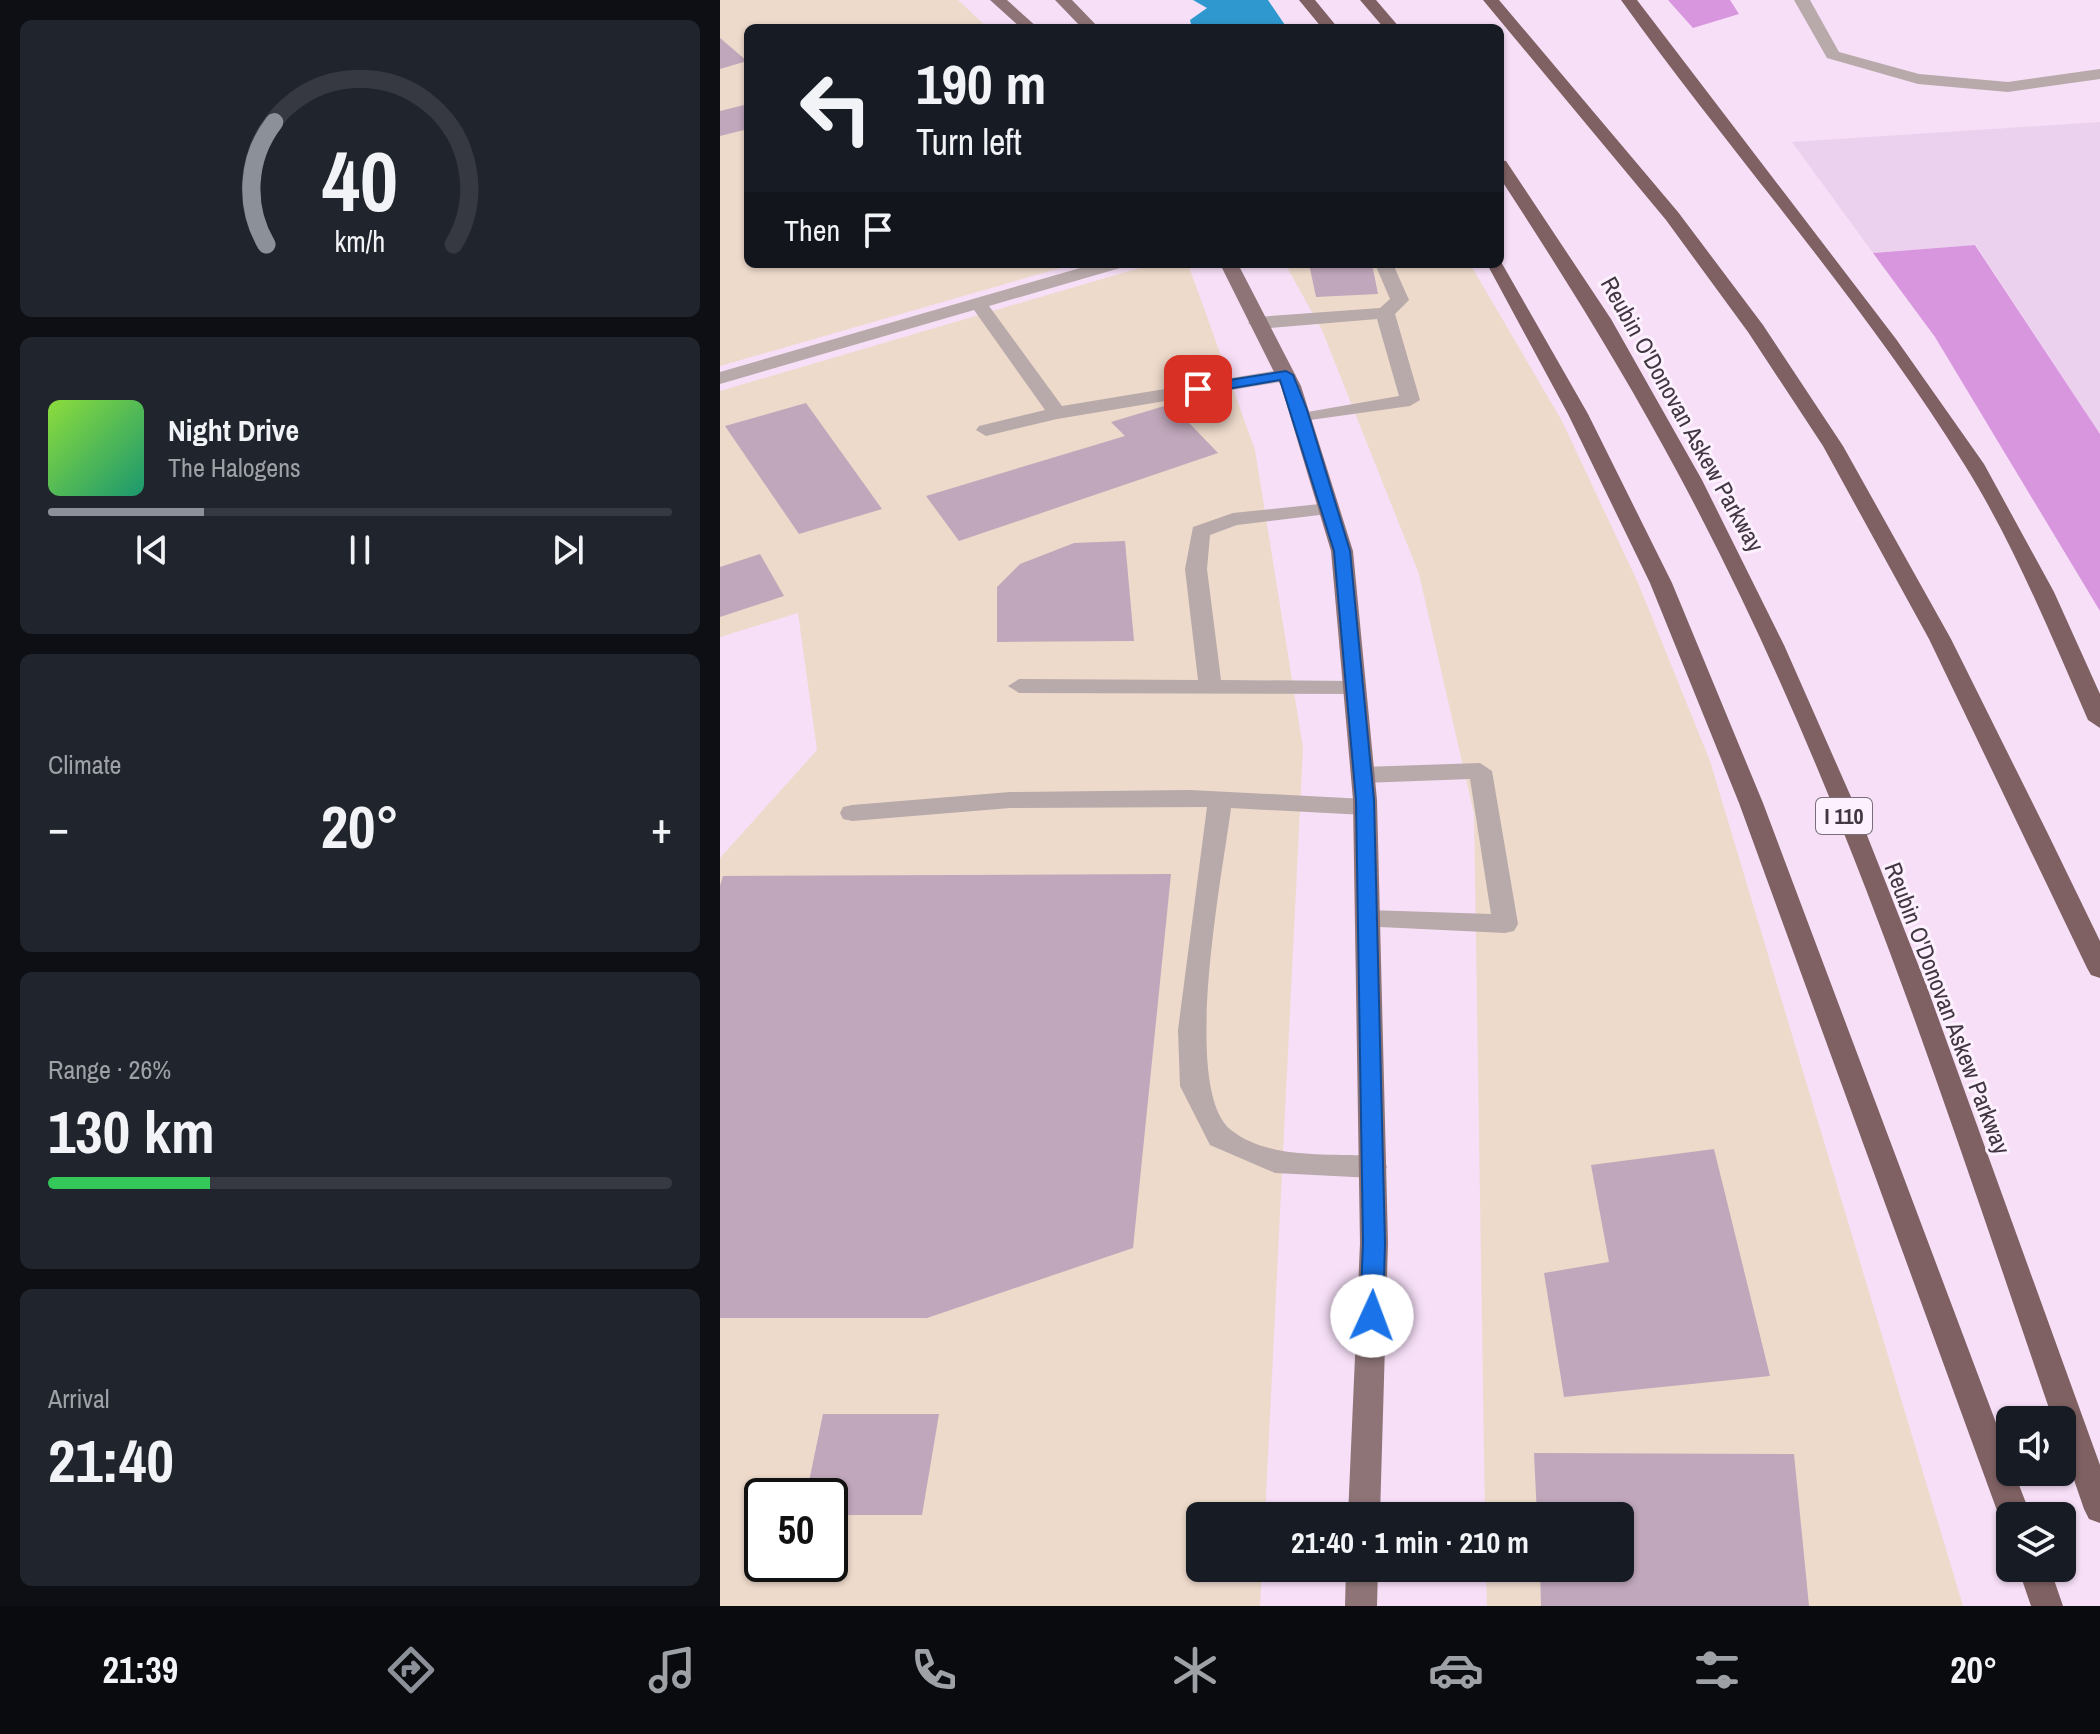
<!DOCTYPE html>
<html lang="en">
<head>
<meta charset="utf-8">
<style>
  :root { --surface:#171b24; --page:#20242c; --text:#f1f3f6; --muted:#9ea1a6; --line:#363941; --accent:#8c9099 }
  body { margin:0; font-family:"Archivo Narrow",sans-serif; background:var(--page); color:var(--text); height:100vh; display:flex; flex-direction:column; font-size:30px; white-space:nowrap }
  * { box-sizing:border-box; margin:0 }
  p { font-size:26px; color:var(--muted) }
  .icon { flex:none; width:44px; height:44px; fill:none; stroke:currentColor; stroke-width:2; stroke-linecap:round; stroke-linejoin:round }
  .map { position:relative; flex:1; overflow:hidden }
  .side { display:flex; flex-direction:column; gap:20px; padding:20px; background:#0d0f14; width:720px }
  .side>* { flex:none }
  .guide { position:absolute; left:24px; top:24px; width:760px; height:244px; border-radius:12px; box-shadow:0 2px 6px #0004; background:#171b24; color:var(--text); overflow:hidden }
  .buttons { position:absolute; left:1276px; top:1406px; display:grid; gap:16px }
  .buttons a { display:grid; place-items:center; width:80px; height:80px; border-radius:12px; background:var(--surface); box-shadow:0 2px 6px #0004; font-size:40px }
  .speed { position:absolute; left:24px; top:1478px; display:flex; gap:16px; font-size:40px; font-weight:700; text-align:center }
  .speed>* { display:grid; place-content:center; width:104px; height:104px; border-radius:50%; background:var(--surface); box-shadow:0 2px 6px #0004; line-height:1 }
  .speed .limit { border:4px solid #111; border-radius:12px; background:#fff; color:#111 }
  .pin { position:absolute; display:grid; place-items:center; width:68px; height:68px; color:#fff; margin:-34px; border-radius:16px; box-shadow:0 4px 12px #0006 }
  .me { position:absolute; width:88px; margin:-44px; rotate:2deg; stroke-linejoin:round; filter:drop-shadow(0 0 6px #0008) }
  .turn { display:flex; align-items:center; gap:28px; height:168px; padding:0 40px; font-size:36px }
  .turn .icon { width:104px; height:104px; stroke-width:2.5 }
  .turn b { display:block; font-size:56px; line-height:68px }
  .then { display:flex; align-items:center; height:76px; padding:0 40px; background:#0003; gap:16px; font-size:30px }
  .big { font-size:60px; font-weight:700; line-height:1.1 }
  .side .tile { flex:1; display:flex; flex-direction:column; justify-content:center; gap:12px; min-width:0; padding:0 28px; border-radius:12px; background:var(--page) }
  .side .dial { align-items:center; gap:0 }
  .dial svg { height:208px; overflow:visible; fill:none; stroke:var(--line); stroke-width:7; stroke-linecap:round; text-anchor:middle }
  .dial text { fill:var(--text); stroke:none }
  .song { display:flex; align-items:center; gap:24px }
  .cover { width:96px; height:96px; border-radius:12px; background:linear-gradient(135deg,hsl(90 70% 55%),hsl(160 70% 35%)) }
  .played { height:8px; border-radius:4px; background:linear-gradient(90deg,var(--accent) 25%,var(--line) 25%) }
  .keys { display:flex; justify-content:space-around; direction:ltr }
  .heat { display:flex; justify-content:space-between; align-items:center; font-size:44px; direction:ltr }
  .charge { height:12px; border-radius:6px; background:linear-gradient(90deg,#34c759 26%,var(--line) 0) }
  .trip { position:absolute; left:466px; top:1502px; width:448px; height:80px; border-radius:12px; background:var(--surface); box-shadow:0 2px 6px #0004; font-weight:700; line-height:80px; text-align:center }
  .tabs { display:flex; height:128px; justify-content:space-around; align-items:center; background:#090b0e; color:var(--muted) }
  .tabs .icon { width:56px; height:56px }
  .tabs .on { color:var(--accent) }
  .tabs b { font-size:36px; color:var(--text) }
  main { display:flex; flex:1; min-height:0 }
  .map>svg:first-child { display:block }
</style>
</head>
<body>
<main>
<section class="side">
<div class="tile dial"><svg viewBox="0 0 100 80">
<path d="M14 69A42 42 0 1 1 86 69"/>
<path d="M14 69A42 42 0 0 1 17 22" stroke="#8c9099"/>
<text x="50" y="56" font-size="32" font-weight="700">40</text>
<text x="50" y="72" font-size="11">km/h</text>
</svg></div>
<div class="tile">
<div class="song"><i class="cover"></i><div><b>Night Drive</b><p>The Halogens</p></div></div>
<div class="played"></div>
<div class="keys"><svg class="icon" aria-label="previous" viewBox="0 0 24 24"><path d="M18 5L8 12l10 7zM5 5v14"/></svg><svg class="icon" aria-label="pause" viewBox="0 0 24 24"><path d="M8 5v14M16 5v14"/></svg><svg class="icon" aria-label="next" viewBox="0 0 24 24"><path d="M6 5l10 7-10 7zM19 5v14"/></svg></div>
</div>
<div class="tile"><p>Climate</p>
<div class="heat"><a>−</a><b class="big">20°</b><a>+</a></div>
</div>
<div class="tile"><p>Range · 26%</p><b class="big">130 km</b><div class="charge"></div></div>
<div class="tile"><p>Arrival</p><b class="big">21:40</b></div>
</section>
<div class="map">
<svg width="1380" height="1606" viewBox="0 0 1380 1606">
  <rect width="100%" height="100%" fill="#f6dff7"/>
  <g fill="#eddacb" fill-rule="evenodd">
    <polygon points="0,0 238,0 268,28 28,28 28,264 354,264 0,366"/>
    <path d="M433 264H468L535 450 583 748 545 1516H480V1568H542L540 1606H0V858L97 750 78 613 0 637V391ZM42 1496H110V1564H42Z"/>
    <polygon points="565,264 750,264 842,421 918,583 990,761 1243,1606 767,1606 766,1568 900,1568 900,1516 765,1516 754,814 699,574 602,330"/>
  </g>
  <polygon fill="#ecd1ee" points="1380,122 1380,434 1256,245 1153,253 1072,142"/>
  <g fill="#d896df">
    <polygon points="948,0 1010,0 1019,14 973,28"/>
    <polygon points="1255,245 1380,434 1380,611 1215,337 1153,253"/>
  </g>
  <polygon fill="#2f98cf" points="473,0 548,0 567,28 472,28 470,20 487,8"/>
  <g fill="#c0a7bb">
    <polygon points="0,38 27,61 0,69"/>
    <polygon points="28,104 28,129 0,136 0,111"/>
    <polygon points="589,264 652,264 658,294 596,297"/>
    <polygon points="86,403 162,509 79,534 5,426"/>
    <polygon points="451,404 498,453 239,541 206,496 405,436 391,422"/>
    <polygon points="405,541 414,641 277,642 277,587 300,564 354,543"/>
    <polygon points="40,554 64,596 0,617 0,567"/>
    <polygon points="451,874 413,1248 207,1318 0,1318 0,886 3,876"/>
    <polygon points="994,1149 1050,1376 844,1397 824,1273 889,1262 871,1165"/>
    <polygon points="103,1414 219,1414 202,1515 110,1515 110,1496 86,1496"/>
    <polygon points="814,1453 1074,1454 1089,1606 821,1606 820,1568 900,1568 900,1516 817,1516"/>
  </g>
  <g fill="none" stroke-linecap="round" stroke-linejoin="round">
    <g fill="#b8a9aa" fill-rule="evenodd">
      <polygon points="1074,0 1090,0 1119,52 1199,74 1288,82 1380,69 1380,79 1288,92 1198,84 1107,58"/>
      <polygon points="374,264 403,264 400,268 269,306 342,406 566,369 576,375 566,381 337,419 266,436 256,430 259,426 325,410 254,310 0,384 0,372"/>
      <polygon points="655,264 673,264 689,300 675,314 700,400 690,406 576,422 573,418 576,414 679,396 657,319 537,329 528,323 537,317 660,308 670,299"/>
      <polygon points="609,503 616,505 619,509 616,513 517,525 490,535 487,569 501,680 633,681 641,684 644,689 641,694 299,693 288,686 299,679 478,680 465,569 473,527 513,513"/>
      <polygon points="760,763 772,771 798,924 794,931 785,933 639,926 635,919 639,912 648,910 771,914 750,779 643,783 631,775 643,767"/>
      <path d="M470 790 645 799 654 801 657 807 654 813 645 815 511 808C503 872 460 1089 511 1130 549 1160 608 1153 653 1156L663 1159 667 1167 663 1175 653 1178 555 1173 490 1145 460 1086 458 1030 487 807 290 808 132 821 123 819 120 813 123 807 132 805 290 792Z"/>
    </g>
    <g fill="#8e7476" fill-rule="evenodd">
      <polygon points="270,0 287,0 318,28 301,28"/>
      <polygon points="335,0 352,0 379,28 362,28"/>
      <polygon points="500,264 518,264 581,386 633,551 657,800 668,1243 660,1516 628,1516 640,1243 633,800 611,551 561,386"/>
      <polygon points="626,1568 658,1568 657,1606 625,1606"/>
    </g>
    <g fill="#7f6163" fill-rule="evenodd">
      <polygon points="579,0 595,0 618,28 602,28"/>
      <polygon points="640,0 656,0 680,28 664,28"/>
      <polygon points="763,0 779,0 958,212 1043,325 1123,446 1231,639 1329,836 1380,941 1380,978 1371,975 1367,968 1209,639 1103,446 1028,332 946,220"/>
      <path d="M901 0H917L1176 339 1264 464 1334 592 1380 694V728L1368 720C1330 633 1294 544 1244 464 1144 302 1012 155 901 0Z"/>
      <path d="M780 160 786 161 891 319 982 480 1064 645 1139 815 1207 987 1380 1465V1523L1369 1519 1364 1509 1342 1445V1420H1333C1224 1102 1120 775 960 477 905 374 844 276 780 178Z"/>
      <polygon points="780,260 868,414 952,583 1043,803 1290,1460 1290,1472 1294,1472 1311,1516 1290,1516 1290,1529 1284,1526 1279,1516 1019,803 930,583 848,414 767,264 780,264"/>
      <polygon points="1298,1568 1330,1568 1343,1606 1311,1606"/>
    </g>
  </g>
  <polygon fill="#1a73e8" stroke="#114b97" stroke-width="2" points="566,371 573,375 587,410 630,551 654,800 665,1243 663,1316 660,1323 652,1326 644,1323 640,1316 643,1243 636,800 614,551 560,380 478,394 470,389 478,385"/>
  <g text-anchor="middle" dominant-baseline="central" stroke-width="6" stroke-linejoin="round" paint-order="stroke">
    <rect fill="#fdf0ff" stroke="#796e7a" stroke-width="2" x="1096" y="798" width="56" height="36" rx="6"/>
    <g font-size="22" font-weight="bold" fill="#403741">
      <text x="1124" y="816">I 110</text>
    </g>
    <g font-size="24" fill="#403741" stroke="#fdf0ff">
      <text transform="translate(963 414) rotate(61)">Reubin O'Donovan Askew Parkway</text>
      <text transform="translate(1228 1008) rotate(69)">Reubin O'Donovan Askew Parkway</text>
    </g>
  </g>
</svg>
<div class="buttons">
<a><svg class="icon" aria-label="sound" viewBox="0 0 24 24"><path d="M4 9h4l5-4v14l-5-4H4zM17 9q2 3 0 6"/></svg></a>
<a><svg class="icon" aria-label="layers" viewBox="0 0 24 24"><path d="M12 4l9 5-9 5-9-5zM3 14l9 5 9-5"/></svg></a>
</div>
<div class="speed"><div class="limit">50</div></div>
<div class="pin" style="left:478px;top:389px;background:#d93025"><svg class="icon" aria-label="arrive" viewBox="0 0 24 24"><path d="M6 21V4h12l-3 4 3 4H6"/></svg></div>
<svg class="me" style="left:652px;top:1316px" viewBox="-20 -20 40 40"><circle r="19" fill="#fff"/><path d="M0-13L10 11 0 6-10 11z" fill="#1a73e8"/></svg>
<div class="trip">21:40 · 1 min · 210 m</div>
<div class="guide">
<div class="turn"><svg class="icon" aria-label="left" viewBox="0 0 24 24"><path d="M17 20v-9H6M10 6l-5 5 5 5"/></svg><div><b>190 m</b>Turn left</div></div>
<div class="then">Then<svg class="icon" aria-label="arrive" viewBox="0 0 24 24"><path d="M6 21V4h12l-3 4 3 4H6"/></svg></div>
</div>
</div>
</main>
<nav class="tabs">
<b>21:39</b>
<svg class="icon on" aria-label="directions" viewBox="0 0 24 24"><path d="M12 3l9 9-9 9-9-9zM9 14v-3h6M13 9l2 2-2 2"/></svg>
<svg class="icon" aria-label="music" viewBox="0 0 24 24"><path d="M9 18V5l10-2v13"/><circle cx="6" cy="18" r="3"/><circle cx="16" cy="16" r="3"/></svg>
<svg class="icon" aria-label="phone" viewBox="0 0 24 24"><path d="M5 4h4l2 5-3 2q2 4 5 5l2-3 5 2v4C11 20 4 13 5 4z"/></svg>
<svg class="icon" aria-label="climate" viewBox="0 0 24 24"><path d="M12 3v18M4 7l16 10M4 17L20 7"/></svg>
<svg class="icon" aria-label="car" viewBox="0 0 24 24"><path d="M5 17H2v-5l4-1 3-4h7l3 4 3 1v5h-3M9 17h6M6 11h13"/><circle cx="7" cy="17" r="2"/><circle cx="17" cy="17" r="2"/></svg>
<svg class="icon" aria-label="filters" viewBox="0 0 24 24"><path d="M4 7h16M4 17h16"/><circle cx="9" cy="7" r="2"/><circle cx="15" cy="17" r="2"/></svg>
<b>20°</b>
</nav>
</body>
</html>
